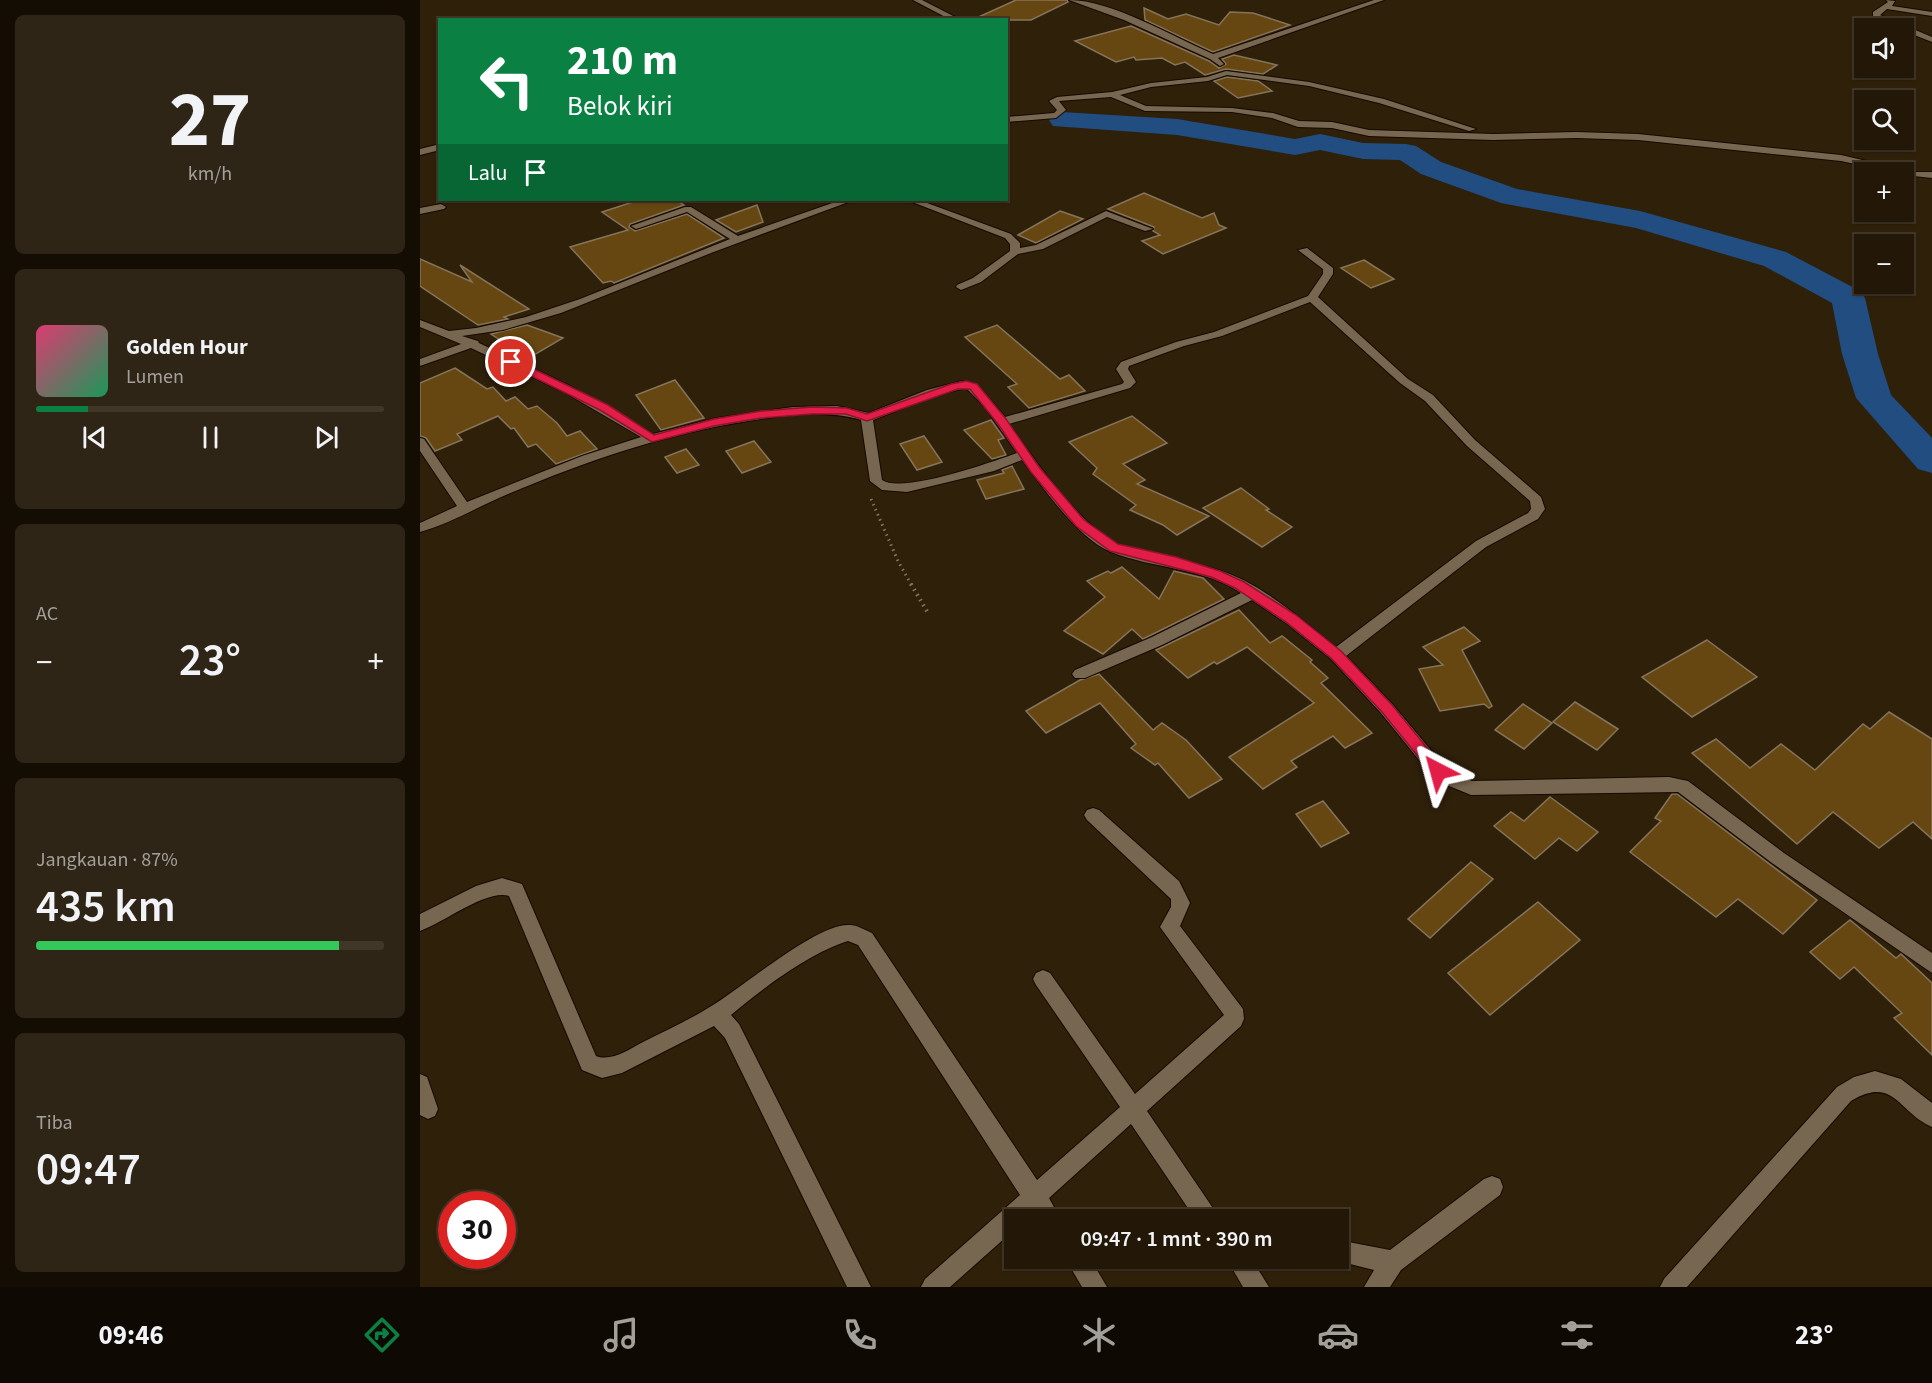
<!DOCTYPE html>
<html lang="id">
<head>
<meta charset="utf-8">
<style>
  :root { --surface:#231808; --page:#2f2516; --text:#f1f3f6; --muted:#a3a09c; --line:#403729; --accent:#0b8043 }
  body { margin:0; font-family:"Source Sans 3",sans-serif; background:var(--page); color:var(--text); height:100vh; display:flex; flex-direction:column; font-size:22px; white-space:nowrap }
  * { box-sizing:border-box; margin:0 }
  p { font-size:20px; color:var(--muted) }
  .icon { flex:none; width:33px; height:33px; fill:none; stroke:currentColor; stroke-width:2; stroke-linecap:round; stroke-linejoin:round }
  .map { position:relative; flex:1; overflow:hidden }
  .side { display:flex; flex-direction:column; gap:15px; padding:15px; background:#130d04; width:420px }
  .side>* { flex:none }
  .hud { position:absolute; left:18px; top:18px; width:570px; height:183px; border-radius:0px; box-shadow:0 2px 4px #0004,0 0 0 2px var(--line); background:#0b8043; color:#fff; overflow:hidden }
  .tools { position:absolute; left:1434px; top:18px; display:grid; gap:12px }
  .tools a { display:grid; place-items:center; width:60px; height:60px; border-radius:0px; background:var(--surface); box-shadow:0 2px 4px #0004,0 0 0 2px var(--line); font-size:30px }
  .speed { position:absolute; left:18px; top:1191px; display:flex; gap:12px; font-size:30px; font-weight:700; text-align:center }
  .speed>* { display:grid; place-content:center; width:78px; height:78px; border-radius:50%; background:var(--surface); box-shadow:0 2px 4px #0004,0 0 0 2px var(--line); line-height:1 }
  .speed .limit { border:9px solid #d22; background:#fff; color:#111 }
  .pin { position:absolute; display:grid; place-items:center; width:51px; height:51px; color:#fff; margin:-26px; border:3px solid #fff; border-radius:50%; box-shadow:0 2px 6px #0007 }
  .me { position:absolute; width:66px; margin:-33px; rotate:321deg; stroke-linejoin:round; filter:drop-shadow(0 0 4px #0008) }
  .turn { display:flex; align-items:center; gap:21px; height:126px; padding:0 30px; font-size:27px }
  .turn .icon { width:78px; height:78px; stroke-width:2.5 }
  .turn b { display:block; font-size:42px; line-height:51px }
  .then { display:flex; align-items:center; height:57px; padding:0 30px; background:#0003; gap:12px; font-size:22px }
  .big { font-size:45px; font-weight:600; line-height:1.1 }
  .side .card { flex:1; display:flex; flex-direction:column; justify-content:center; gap:9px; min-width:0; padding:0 21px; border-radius:9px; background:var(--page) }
  .side .dial { align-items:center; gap:0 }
  .dial b { font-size:78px; line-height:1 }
  .song { display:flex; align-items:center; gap:18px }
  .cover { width:72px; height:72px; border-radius:9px; background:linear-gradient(135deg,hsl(340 70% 55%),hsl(150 70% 35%)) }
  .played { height:6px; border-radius:3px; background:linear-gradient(90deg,var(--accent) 15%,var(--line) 15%) }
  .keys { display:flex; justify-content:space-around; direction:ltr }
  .heat { display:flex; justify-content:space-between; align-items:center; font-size:33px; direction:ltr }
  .charge { height:9px; border-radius:4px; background:linear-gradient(90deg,#34c759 87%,var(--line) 0) }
  .trip { position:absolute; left:584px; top:1209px; width:345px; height:60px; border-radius:0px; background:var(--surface); box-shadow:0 2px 4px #0004,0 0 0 2px var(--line); font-weight:600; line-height:60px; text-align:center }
  .tab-bar { display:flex; height:96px; justify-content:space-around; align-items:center; background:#0e0a03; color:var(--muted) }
  .tab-bar .icon { width:42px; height:42px }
  .tab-bar .current { color:var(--accent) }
  .tab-bar b { font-size:27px; color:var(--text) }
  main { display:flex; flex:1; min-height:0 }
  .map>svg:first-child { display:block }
</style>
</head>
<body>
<main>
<section class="side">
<div class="card dial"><b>27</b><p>km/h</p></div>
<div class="card">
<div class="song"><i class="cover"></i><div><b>Golden Hour</b><p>Lumen</p></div></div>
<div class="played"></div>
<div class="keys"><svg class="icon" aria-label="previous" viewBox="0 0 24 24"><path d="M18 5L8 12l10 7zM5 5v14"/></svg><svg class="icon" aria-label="pause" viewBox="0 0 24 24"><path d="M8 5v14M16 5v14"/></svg><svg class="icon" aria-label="next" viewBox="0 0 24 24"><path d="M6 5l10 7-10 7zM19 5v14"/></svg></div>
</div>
<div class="card"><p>AC</p>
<div class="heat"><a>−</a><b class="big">23°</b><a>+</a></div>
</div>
<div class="card"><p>Jangkauan · 87%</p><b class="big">435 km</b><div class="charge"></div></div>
<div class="card"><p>Tiba</p><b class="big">09:47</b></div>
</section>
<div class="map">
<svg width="1512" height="1287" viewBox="0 0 1512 1287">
  <rect width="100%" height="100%" fill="#2f200a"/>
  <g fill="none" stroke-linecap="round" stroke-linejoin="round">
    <polygon fill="#214d80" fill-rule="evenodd" points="642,112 757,119 875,139 900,134 943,143 986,144 996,146 1021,162 1097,189 1220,211 1366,252 1440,291 1445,298 1458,354 1471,395 1512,438 1512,473 1498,469 1436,398 1422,354 1412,303 1344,266 1216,228 1081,203 1001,174 980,160 943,159 900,150 875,155 757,135 633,126 629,120 633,114"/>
  </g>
  <g fill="#664712" stroke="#85745c" stroke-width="1.5">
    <polygon points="596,0 647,0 648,2 611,20 552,20"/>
    <polygon points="724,8 748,19 766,14 799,25 810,12 833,13 870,25 793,52 725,20"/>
    <polygon points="711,26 789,61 799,68 806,64 802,59 814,55 857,65 843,74 806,69 785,75 765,62 755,65 742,58 716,60 714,57 696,62 655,41"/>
    <polygon points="807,77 838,81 852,91 818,98 794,81"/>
    <polygon points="724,193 782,218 794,213 799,225 806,228 743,254 722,241 740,235 733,231 734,227 688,209"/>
    <polygon points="219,200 256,200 264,205 210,224 209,227 215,231 267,214 304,238 194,283 191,281 183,283 150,247 208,230 182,212"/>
    <polygon points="337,205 343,222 316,232 296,220"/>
    <polygon points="640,211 663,219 616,243 598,235"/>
    <polygon points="0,259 52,282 40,265 109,309 84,317 88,319 58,325 0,286"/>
    <polygon points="944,260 974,279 951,288 921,268"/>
    <polygon points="107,325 143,338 114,355 89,346 71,334"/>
    <polygon points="577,325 640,379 649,375 665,391 609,408 588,387 597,384 545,337"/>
    <polygon points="35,368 67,389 73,387 86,401 95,397 108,409 117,406 137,423 147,436 160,431 177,449 136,464 116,444 108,447 94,428 91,429 78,416 37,434 42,440 15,451 6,438 0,436 0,383"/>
    <polygon points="255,380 284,418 241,430 216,395"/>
    <polygon points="712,416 747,443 703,464 725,480 717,484 789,516 757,535 743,525 710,510 716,505 673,474 677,468 649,442"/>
    <polygon points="571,420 584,438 578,440 586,455 572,459 544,430"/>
    <polygon points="504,436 522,462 497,470 480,444"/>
    <polygon points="334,441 351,462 322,473 306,451"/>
    <polygon points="266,449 279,465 257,473 245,457"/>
    <polygon points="592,466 604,489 566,499 557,480 584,473 582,470"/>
    <polygon points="821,488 849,509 846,510 872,527 842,547 783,508"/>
    <polygon points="702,567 739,599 754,571 783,578 804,599 723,639 712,629 683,654 644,631 685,597 667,581 688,571 691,573"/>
    <polygon points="819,610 850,643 862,636 892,660 890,662 908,678 901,683 952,733 925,748 913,736 871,761 877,767 843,789 809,757 894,703 827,647 797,664 794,662 768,678 736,650"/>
    <polygon points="1044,627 1060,641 1042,650 1072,706 1069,708 1064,704 1020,711 999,669 1023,665 1003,647"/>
    <polygon points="1287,640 1337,677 1272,717 1222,677"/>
    <polygon points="679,674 733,730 742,723 766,740 802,779 769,798 738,763 735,765 711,748 716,744 680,703 626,733 606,711 660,680"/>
    <polygon points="1155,702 1198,729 1177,750 1133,722"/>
    <polygon points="1103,704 1132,723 1104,749 1075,730"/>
    <polygon points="1469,712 1512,739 1512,839 1493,822 1459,848 1413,812 1377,844 1272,753 1296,739 1330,768 1361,744 1395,770 1443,724 1450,729"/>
    <polygon points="1252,794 1257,794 1397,900 1363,934 1318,899 1296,917 1210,852 1241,821 1235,818"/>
    <polygon points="1130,797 1178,832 1157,851 1139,838 1115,859 1074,826 1091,812 1104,821"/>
    <polygon points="903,801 929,833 901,847 876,814"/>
    <polygon points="1051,862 1073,879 1010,938 988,919"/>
    <polygon points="1118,902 1160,940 1070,1015 1028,973"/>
    <polygon points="1430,920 1476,958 1481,954 1512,983 1512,1055 1474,1018 1482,1013 1434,967 1420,979 1390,952"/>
  </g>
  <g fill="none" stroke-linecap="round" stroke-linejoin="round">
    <defs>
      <g id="street">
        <polygon points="493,0 502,0 541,20 531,20"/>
        <path d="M649 0C691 0 754 37 793 54L954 0H964L798 58 804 64 800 66 790 59 704 20Z"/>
        <polygon points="1466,0 1475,1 1472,6 1512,12 1512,16 1467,9 1460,15 1512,37 1512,42 1484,31 1484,28 1478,28 1453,19 1453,12 1468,2"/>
        <polygon points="806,71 889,82 964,99 1056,129 1049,131 959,103 889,86 807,75 788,81 731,87 700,95 726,106 812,108 853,113 879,121 912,122 949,130 1073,134 1156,132 1218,134 1421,155 1494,172 1512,172 1512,178 1484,175 1484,172 1472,172 1421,161 1218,140 1156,138 1073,140 949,136 912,128 878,127 852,118 812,112 725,111 691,97 639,101 646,110 636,118 586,122 586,117 634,113 637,110 629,101 637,97 692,92 731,83 787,77"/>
        <polygon points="20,144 20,150 0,155 0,149"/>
        <path d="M421 200H434L291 253 141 313 83 330 42 336 58 341 59 343 152 387 233 434 297 418 373 407 417 406 449 413 507 390 542 381 558 386 585 417 702 384 704 382 696 369 701 362 756 342 794 332 888 296 903 274V269L878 250 887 248 913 268V274L898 297 988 379 1013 395 1055 440 1121 497 1125 509 1118 519 1066 547 926 656 973 705 1024 766 1052 781 1249 777 1268 781 1364 853 1512 953V973L1352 863 1258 792 1051 795 1024 784 1012 776 961 713 911 659 866 623 832 600 742 645 665 678H655L652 674 655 670 732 637 821 593C783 567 733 569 691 552 657 538 624 488 602 460L574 471 487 492 462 490 450 481 441 420C403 409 367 415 328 421 244 434 167 461 88 494 59 506 30 524 0 532V523L37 506 0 451V438L4 439 47 502 162 456 221 437 144 392 51 348 0 366V359L41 344 0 327V320L29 331 56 328 106 317 160 299 310 239 267 212 216 229 211 226 265 207H271L318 236ZM890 302 980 383 1005 401 1047 446 1110 501 1111 509 1108 513 1056 541 916 647C880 619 842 583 798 570 767 561 728 557 700 545 662 529 613 458 589 424L710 388 716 382 708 369 709 366 764 346 802 336ZM546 388 565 407 597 453C572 462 482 494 462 480L453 420 516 395Z"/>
        <polygon points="487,200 499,200 591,234 600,243 600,248 616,245 686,211 733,229 725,231 687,217 623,249 598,254 561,282 541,290 536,287 537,285 553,278 590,251 590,244 585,238"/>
        <polygon points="21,204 26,207 24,209 0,214 0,208"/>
        <path d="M673 808 679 810 759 881 770 903 760 926 823 1009 824 1019 821 1026 727 1111 801 1220H776L711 1124 629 1198 641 1220H617L613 1213 605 1220H594V1230L530 1287H501L505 1279 600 1195 438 945 428 941C389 953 342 989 311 1015L319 1024 451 1287H427L305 1038 294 1026 202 1073 182 1078 162 1070 89 896C67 889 23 923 0 931V914L56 886 82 878 102 884 176 1056C191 1062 210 1049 223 1042 245 1031 267 1021 288 1008 319 991 397 922 430 925 437 925 445 930 452 933L617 1180 700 1107 616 985 613 979 616 973 623 970 630 973 715 1094 804 1015 740 927 751 907V899L667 820 664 815 667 810Z"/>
        <path d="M1455 1071 1481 1079 1512 1103V1127C1478 1113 1475 1075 1431 1101L1267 1287H1240L1244 1279 1417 1087 1434 1077Z"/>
        <polygon points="0,1074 7,1077 18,1109 15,1116 8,1119 0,1115"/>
        <polygon points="1072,1176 1080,1179 1083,1187 1080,1195 981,1270 970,1287 944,1287 954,1270 910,1259 918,1258 918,1240 970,1250 1064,1179"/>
        <polygon points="645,1258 670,1258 687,1287 662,1287"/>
        <polygon points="806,1258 831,1258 849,1287 823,1287"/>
      </g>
    </defs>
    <use href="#street" stroke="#160900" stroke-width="2"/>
    <polyline stroke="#827563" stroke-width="3" stroke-dasharray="1.5 4" stroke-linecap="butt" points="451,499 478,561 492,586"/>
    <polyline stroke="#827563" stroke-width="4" stroke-dasharray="1.5 4.5" stroke-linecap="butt" points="491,584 508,613"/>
    <use href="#street" fill="#786750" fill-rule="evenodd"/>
  </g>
  <polygon fill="#e11d48" stroke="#92132f" stroke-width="1.5" points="91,358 188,405 234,435 294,419 341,411 392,407 427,408 447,414 531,384 546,381 557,384 586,419 619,467 664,520 698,544 756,557 800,571 824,582 876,615 921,651 972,705 1026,771 1023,775 1013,775 962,712 911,658 866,622 815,588 791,577 690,551 656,526 611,472 578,424 550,389 538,389 447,421 426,414 392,414 341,418 294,426 232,442 180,410 87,364 86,362"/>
</svg>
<div class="tools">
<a><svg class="icon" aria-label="sound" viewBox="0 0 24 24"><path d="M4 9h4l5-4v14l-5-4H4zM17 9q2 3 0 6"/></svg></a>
<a><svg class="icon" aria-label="search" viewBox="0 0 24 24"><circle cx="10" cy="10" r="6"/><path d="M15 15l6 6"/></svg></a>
<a>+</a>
<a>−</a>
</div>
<div class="speed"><div class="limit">30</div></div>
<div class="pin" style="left:91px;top:362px;background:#d93025"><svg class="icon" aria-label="arrive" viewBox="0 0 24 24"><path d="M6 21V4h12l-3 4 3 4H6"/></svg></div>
<svg class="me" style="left:1018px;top:771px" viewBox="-20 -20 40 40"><path d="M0-17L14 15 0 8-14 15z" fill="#e11d48" stroke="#fff" stroke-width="4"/></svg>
<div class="trip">09:47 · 1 mnt · 390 m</div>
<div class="hud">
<div class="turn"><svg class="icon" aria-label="left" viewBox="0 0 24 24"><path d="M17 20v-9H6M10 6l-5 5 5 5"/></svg><div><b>210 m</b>Belok kiri</div></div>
<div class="then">Lalu<svg class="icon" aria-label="arrive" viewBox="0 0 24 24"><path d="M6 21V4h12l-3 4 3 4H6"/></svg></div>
</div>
</div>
</main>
<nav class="tab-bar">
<b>09:46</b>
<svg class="icon current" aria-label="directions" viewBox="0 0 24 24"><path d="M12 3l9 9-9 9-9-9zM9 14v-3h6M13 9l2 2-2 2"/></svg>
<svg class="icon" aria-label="music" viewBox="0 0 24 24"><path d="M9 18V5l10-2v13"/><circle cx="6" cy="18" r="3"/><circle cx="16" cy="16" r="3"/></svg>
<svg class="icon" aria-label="phone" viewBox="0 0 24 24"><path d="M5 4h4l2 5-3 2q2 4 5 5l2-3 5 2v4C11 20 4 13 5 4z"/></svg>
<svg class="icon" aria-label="climate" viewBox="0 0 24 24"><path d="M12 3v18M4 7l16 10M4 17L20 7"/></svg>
<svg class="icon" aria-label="car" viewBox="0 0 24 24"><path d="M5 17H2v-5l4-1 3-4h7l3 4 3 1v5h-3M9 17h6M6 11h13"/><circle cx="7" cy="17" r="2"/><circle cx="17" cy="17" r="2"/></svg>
<svg class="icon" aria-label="filters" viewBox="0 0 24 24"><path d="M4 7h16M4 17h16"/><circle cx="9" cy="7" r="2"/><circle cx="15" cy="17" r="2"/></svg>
<b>23°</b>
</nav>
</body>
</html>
